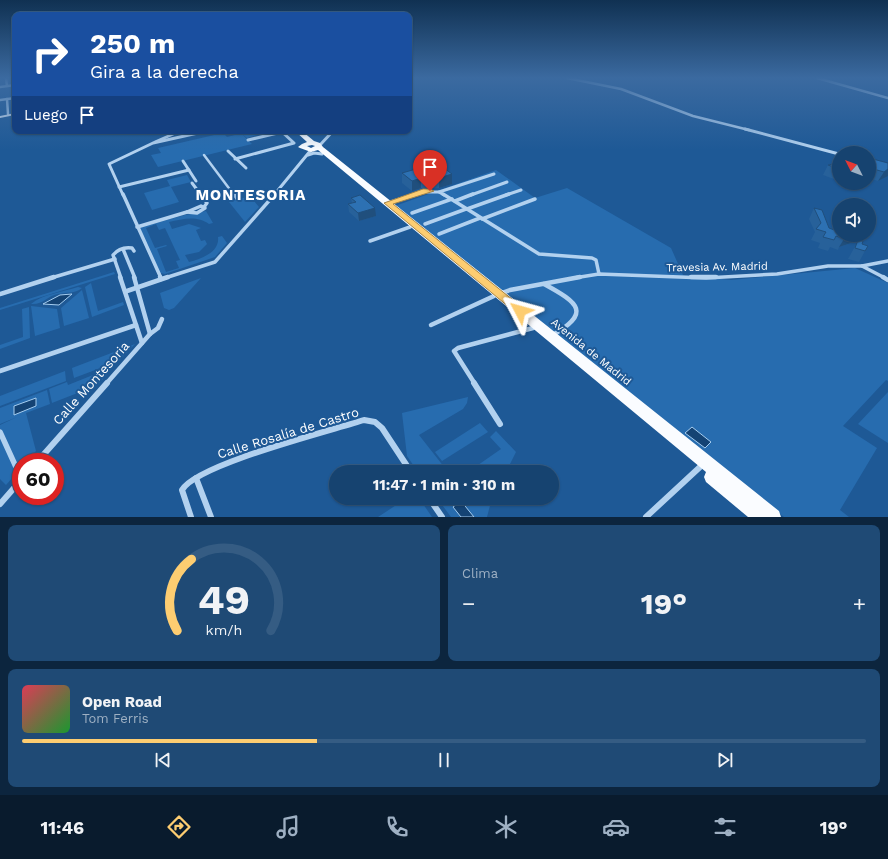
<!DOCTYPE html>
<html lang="es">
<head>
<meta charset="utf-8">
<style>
  :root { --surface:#164370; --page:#1f4a75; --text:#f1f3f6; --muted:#9eb0c3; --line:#355c83; --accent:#fdcd71 }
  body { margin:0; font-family:"Work Sans",sans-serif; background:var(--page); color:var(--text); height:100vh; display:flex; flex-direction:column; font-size:15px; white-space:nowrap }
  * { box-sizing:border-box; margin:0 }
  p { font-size:13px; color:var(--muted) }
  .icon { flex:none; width:22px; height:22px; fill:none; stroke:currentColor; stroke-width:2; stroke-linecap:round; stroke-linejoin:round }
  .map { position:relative; height:517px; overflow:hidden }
  .details { display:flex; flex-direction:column; gap:8px; padding:8px; background:#0c253e; flex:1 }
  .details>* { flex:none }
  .guide { position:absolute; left:12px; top:12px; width:400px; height:122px; border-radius:8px; box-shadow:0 1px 3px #0004,0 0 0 1px var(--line); background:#1a4fa0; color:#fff; overflow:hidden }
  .needle { width:26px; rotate:312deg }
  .buttons { position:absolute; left:832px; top:146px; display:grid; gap:8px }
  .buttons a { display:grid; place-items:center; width:44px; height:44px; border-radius:50%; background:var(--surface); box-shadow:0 1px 3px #0004,0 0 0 1px var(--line); font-size:20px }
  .speed { position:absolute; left:12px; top:453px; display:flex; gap:8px; font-size:20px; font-weight:700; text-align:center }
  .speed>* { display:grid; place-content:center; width:52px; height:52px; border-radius:50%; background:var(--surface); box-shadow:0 1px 3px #0004,0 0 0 1px var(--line); line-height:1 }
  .speed .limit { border:6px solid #d22; background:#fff; color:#111 }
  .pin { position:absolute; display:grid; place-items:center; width:34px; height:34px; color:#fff; margin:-41px -17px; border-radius:50% 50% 50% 0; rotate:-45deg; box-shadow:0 0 4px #0007 }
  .pin .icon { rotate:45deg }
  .me { position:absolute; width:44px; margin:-22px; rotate:309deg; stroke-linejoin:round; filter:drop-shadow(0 0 3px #0008) }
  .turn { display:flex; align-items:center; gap:14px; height:84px; padding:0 12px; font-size:18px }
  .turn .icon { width:52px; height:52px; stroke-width:2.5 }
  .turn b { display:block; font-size:28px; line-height:34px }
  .then { display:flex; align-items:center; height:38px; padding:0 12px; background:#0003; gap:8px; font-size:15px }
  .big { font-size:30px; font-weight:700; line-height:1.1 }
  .details .tile { flex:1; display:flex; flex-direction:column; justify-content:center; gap:6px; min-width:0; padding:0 14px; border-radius:8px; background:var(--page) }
  .details .dial { align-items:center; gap:0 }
  .dial svg { height:104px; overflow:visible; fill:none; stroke:var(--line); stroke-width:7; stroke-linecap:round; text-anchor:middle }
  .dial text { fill:var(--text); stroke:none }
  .song { display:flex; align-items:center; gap:12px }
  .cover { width:48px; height:48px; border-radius:6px; background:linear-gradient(135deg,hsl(350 70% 55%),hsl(130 70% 35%)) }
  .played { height:4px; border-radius:2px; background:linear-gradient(90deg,var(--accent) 35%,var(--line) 35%) }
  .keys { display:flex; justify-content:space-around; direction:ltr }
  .heat { display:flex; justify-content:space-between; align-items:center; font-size:22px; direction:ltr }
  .details .tiles { flex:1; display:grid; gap:8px; grid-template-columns:1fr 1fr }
  .tile:last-child { grid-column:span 2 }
  .trip { position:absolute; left:329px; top:465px; width:230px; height:40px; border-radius:20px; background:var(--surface); box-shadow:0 1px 3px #0004,0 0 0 1px var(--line); font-weight:700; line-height:40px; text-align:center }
  .dock { display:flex; height:64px; justify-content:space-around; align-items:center; background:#091b2d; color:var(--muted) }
  .dock .icon { width:28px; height:28px }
  .dock .active { color:var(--accent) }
  .dock b { font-size:18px; color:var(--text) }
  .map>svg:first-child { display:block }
</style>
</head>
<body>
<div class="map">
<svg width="888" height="517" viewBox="0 0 888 517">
  <rect width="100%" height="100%" fill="#1e5996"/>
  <g fill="#276caf" fill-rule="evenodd">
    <polygon points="241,131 257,131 260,134 247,138 241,133 252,144 158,167 151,155 161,153 158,148 223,133 227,137 235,135 233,133"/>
    <polygon points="496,170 535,198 567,188 671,248 683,275 731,280 855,268 888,283 888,381 886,380 843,426 877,448 840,510 849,517 784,517 600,369 392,207"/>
    <polygon points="187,175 191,182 171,187 179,202 152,210 144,193 170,186 167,180"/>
    <polygon points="250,196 259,207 245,222 229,202"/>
    <path d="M206 211 213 223 209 224C197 215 182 219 169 222L172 229 189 224 201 228 196 230 201 241 205 240 207 244 199 252 185 255 189 262C201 259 220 252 218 237L222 236 227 243 215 257 165 274 160 273 140 229 141 227 185 215ZM156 224 159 230 165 228 180 260 176 261 179 268 166 272 157 249 167 246 166 245 155 248 146 228Z"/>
    <polygon points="114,272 115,274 0,310 0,308"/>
    <polygon points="201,278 174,308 169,310 164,308 160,293"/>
    <polygon points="91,283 98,311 123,302 124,305 92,317 85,287"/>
    <path d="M78 287 82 288C74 294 68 292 58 294 47 296 43 305 31 304 43 294 63 292 78 287Z"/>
    <polygon points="82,290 89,318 64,326 61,308"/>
    <polygon points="31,306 57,309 60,328 35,336"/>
    <polygon points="29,307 30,338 0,349 0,345 23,337 22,309"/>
    <polygon points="135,344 119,361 74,378 72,368"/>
    <polygon points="113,367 98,385 52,403 49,389 67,382 68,385"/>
    <polygon points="65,371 66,381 0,406 0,396"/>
    <polygon points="47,390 50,404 26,413 36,451 26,462 21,462 21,468 6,485 0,479 0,425 17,417 0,424 0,408"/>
    <polygon points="888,392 888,443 858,424"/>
    <polygon points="468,397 467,403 463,409 419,435 448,472 418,472 407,456 402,413"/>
    <polygon points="480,423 488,432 442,461 435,452"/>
    <polygon points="496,431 516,452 506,472 468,472 501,449 490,437"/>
    <polygon points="407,498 419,498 432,517 378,517"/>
    <polygon points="437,498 492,498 487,517 451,517"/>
  </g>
  <g fill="#144374" stroke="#a5cdf0">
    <polygon points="72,294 59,305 43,304 60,295"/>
    <polygon points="36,398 36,406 14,415 14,406"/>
    <polygon points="692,427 711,442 705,448 685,433"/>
    <polygon points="461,501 474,517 461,517 453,507"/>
  </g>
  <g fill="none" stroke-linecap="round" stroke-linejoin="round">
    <polyline stroke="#b2d1ef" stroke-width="2.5" points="204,155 234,195"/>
    <polyline stroke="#b2d1ef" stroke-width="3.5" points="234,194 238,200"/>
    <polyline stroke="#b2d1ef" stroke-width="5.5" points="0,432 21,478"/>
    <g stroke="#b2d1ef" stroke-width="2.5">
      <polyline points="6,78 7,86"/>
      <polyline points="567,78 621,89 693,116 749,130"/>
      <polyline points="817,78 888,98"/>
      <polyline points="0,87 15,85"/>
      <polyline points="7,99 8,114"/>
      <polyline points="0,100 15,98"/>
    </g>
    <g stroke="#b2d1ef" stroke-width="3">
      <polyline points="745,129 839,154"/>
      <polyline points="248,140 282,132"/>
      <polyline points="155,142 180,131"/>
      <polyline points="320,145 333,131"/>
      <polyline points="228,151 246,168"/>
      <polyline points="308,155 314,153 322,154"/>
      <polyline points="235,159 294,143 281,131"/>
      <polyline points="183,161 196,181"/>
      <polyline points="192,183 201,195"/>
      <polyline points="119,187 189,170"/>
      <polyline points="439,192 444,195"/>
      <polyline points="123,195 109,164 153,143 207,131"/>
      <polyline points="274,195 311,150"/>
      <polyline points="413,195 423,192 439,192 494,174"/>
      <polyline points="471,195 507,182"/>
      <polyline points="506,195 521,190"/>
    </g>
    <g stroke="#b2d1ef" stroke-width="3.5">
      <polyline points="123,194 161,278"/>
      <polyline points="200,194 207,203 204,207"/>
      <polyline points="443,194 539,254 592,258 596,260 599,274"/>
      <polyline points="455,201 473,194"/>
      <polyline points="388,203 416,194"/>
      <polygon points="201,206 205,208 197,213 187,212"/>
      <polyline points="467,209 509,194"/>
      <polyline points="412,213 452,199"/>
      <polyline points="482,219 535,199"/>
      <polyline points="425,224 466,209"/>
      <polyline points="137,227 187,212"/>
      <polyline points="439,234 480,218"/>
      <polyline points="370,241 410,227"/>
      <polyline points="123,249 135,278"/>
      <polyline points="862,266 885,278"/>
      <polyline points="51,278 115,259"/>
      <path d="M121 278 113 255C118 249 125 247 132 248L134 251"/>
      <polyline points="165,278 215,262 275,194"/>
      <polyline points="574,278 599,274 706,278 777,274 828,266 862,266 888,261"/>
    </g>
    <g stroke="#b2d1ef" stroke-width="4.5">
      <polyline points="120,277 142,343"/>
      <polyline points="134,277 150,334"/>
      <polyline points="160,277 161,279"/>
      <polyline points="691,277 716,277"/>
      <polyline points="883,277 888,280"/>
      <path d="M544 284C579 303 592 313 551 336"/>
      <polyline points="127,291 168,277"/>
      <polyline points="0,294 54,277"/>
      <polyline points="499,294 510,290 580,277"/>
      <polyline points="431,325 494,296"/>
      <polyline points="0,371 136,325"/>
      <polyline points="106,384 150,334 158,328 162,319"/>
      <polyline points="475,384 454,351 458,348 533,328"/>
    </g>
    <g stroke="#b2d1ef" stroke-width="6">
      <polyline points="474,383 500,424"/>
      <polyline points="37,462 107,383"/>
      <polyline points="196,478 211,517"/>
      <polyline points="429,498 442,517"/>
      <polyline points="0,504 21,480"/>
      <path d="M191 517 182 490C197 464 330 431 364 420L375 422 382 428 411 472"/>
      <polyline points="646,517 700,467"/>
    </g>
    <polygon fill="#dfedfb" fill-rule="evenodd" points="15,113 15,115 0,118 0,116"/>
    <path fill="#fafcff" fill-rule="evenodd" d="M295 131H302L314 141 320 143 323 147 779 511 781 517H748L706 482 704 477 706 472 318 150 311 152 300 148 298 147 302 144 307 142ZM312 145 315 146 311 148 307 146Z"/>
  </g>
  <g fill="#27619a">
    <polygon points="869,158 888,163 888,176 878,181 869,178"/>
    <polygon points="437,163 452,184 439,188 421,188 412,191 402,183 402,173"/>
    <polygon points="839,163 839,181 823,175 828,165"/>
    <polygon points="844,183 862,183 859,189"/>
    <polygon points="351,198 376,216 359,221 349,212 348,204 352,203"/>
    <polygon points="814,208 829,228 837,231 863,239 860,240 865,251 859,262 848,259 858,241 839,247 838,250 830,247 828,251 818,248 820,243 811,240 815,232 809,219"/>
  </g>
  <g fill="#204f7d">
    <polygon points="888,169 888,176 878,181 884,172"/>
    <polygon points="452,174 452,184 439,188 439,178"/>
    <polygon points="421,178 421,188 412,191 412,181"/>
    <polygon points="375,208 376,216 359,221 358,213"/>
    <polygon points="850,235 866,235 863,239 839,247 844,239 843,237"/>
  </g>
  <g fill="#2d71b3" stroke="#204f7d">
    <polygon points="869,158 888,163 888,169 884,172 870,168 869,169"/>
    <polygon points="437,163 452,174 439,178 421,178 412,181 402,173"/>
    <polygon points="839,163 839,169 828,165"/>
    <polygon points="360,195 375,208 358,213 348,204 356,202 351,198"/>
    <polygon points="814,208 822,210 829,228 837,231 839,231 839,235 850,235 843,237 844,239 836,236 834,240 823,237 826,232 816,229 821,223"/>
    <polygon points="858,240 863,241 862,244 868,246 865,251 855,248"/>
  </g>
  <linearGradient id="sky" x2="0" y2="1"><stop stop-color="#103152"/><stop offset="0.52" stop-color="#3b6aa0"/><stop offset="1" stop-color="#3b6aa0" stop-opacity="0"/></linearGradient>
  <rect width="888" height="150" fill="url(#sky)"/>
  <polygon fill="#fdcd71" stroke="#a48549" points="423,189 430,189 434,191 393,204 523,308 525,311 523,313 516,313 384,203"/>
  <g text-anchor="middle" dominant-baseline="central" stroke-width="4" stroke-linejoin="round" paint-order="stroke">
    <g font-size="11" fill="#fff" stroke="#1e5996">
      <text transform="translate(717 267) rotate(-1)">Travesia Av. Madrid</text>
      <text transform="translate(591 352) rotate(39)">Avenida de Madrid</text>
    </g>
    <g font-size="13" fill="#fff" stroke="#1e5996">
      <text transform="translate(91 383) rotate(-48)">Calle Montesoria</text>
      <text transform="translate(288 433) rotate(-17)">Calle Rosalía de Castro</text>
    </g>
    <g font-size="15" font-weight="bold" letter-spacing="1" fill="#fff" stroke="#1e5996">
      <text x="251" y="195">MONTESORIA</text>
    </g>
  </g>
</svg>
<div class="buttons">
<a><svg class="needle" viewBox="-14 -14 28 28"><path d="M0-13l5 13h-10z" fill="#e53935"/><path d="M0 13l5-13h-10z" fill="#9eb0c3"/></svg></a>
<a><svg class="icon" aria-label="sound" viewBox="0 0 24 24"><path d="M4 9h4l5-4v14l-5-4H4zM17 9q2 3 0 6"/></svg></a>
</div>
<div class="speed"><div class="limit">60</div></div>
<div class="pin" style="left:430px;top:191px;background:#d93025"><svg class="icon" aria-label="arrive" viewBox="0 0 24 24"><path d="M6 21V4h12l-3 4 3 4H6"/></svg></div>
<svg class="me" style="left:520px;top:311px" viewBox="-20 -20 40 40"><path d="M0-17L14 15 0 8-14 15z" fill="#fdcd71" stroke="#fff" stroke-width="4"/></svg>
<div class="trip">11:47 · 1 min · 310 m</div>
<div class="guide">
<div class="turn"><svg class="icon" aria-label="right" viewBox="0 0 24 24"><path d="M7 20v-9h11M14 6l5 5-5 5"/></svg><div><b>250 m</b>Gira a la derecha</div></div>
<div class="then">Luego<svg class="icon" aria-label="arrive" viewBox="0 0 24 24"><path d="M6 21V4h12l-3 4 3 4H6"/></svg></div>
</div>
</div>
<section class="details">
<div class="tiles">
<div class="tile dial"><svg viewBox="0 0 100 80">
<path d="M14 69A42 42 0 1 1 86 69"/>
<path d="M14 69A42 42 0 0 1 25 14" stroke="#fdcd71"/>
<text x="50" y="56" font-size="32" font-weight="700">49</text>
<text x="50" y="72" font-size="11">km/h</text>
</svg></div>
<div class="tile"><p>Clima</p>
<div class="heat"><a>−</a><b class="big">19°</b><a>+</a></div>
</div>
<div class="tile">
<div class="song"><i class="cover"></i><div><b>Open Road</b><p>Tom Ferris</p></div></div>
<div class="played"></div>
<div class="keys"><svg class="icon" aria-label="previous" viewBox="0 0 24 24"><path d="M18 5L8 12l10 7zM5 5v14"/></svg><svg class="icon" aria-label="pause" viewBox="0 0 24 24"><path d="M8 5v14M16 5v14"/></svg><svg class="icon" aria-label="next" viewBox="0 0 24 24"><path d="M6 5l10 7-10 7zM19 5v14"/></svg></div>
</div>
</div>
</section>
<nav class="dock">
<b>11:46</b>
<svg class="icon active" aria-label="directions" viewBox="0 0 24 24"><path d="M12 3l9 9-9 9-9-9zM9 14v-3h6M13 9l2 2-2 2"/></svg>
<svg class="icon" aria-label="music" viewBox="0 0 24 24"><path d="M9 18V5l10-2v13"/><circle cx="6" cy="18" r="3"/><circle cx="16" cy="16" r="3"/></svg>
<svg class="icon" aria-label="phone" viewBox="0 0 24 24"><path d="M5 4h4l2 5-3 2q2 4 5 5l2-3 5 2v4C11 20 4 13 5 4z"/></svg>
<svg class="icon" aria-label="climate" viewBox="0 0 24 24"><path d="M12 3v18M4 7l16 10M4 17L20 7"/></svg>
<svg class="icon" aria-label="car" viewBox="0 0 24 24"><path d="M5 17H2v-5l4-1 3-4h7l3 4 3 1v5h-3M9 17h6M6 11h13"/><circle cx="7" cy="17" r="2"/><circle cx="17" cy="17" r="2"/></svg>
<svg class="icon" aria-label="filters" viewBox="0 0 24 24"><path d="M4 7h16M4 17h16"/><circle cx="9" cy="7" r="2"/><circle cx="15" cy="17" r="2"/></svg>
<b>19°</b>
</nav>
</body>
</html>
